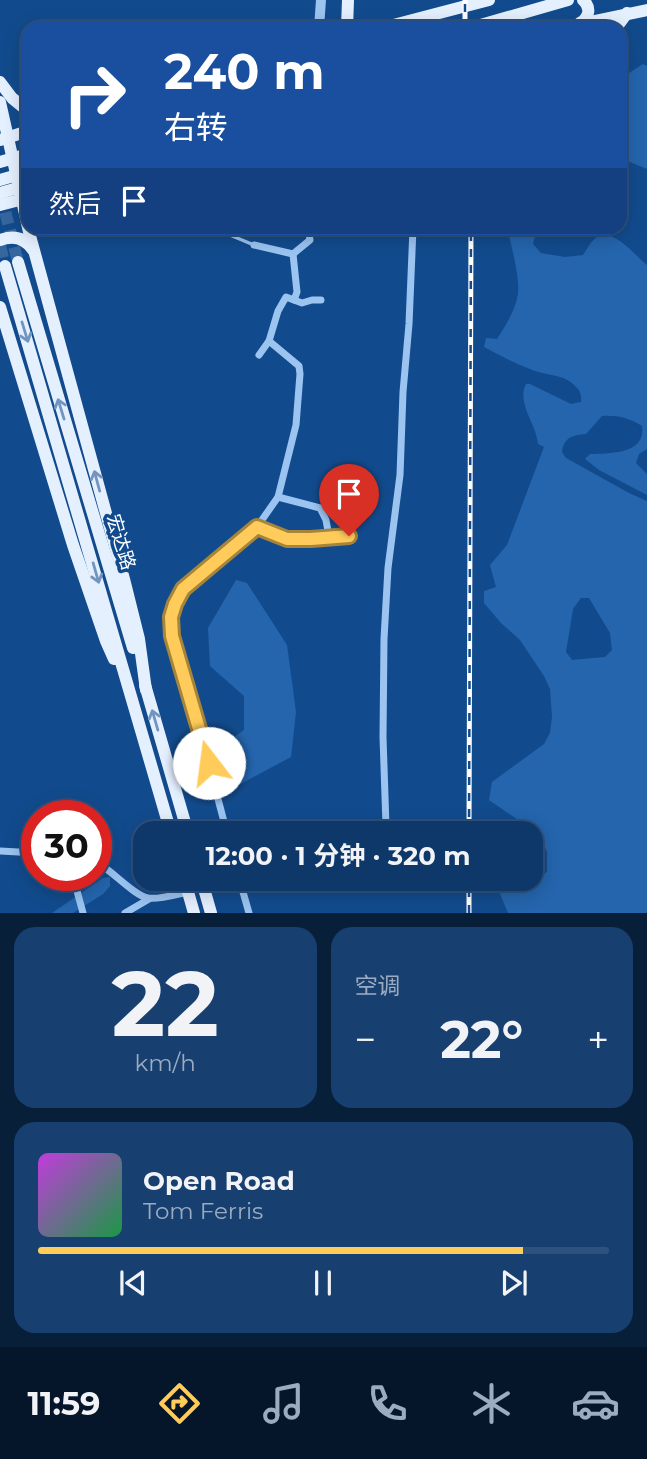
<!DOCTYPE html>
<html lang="zh">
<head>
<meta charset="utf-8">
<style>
  :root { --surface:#0e386a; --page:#173f70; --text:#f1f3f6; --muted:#9bacc1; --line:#2e527e; --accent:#ffcc5b }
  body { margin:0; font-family:Montserrat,"Noto Sans SC",sans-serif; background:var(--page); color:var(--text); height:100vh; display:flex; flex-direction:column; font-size:26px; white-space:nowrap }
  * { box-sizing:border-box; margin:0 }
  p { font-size:23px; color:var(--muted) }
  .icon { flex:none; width:38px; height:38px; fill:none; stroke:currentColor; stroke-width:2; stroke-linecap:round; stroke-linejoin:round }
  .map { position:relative; height:913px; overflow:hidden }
  .details { display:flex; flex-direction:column; gap:14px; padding:14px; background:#081f3a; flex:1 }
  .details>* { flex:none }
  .top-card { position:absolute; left:21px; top:21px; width:606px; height:214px; border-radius:21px; box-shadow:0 4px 18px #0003,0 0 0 2px var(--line); background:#1a4fa0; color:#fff; overflow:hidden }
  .speed { position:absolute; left:21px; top:800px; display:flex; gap:14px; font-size:35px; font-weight:700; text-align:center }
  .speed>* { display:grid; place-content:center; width:91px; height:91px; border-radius:50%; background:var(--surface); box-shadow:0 4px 18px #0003,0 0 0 2px var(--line); line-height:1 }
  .speed .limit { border:10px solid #d22; background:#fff; color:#111 }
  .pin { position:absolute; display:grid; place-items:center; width:60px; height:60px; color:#fff; margin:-72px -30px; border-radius:50% 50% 50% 0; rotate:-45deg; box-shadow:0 0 7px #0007 }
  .pin .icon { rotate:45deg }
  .me { position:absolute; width:77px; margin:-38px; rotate:345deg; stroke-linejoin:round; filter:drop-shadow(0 0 5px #0008) }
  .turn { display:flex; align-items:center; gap:24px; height:147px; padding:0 28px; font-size:32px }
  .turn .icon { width:91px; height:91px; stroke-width:2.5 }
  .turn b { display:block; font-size:49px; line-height:60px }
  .then { display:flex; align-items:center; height:66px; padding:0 28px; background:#0003; gap:14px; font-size:26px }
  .big { font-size:52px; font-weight:700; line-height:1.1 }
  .details .widget { flex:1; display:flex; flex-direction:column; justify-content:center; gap:10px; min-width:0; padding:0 24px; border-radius:21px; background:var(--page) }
  .details .dial { align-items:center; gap:0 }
  .dial b { font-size:91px; line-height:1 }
  .song { display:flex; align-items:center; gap:21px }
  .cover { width:84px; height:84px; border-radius:10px; background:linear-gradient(135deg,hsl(290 70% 55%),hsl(140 70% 35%)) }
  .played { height:7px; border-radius:4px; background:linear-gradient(90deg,var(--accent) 85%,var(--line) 85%) }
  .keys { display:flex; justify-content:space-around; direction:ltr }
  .heat { display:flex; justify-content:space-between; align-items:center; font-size:38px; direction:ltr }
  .details .tiles { flex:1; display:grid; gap:14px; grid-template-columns:1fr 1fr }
  .widget:last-child { grid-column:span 2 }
  .trip { position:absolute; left:133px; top:821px; width:410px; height:70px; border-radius:21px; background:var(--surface); box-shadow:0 4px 18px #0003,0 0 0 2px var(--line); font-weight:700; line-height:70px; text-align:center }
  .dock { display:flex; height:112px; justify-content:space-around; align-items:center; background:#06162a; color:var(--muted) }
  .dock .icon { width:49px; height:49px }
  .dock .selected { color:var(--accent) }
  .dock b { font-size:32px; color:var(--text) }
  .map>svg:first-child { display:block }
</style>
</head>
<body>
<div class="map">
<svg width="647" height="913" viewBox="0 0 647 913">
  <rect width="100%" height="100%" fill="#124b8d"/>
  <g fill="#2465ad" fill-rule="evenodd">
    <polygon points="643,64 647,66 647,169 620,158 620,83 629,73"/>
    <path d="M507 228H537L533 244 541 253 565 257 583 255C587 249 591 241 597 237 614 227 635 256 647 265V449L639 454 636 463 647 474V495L599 470 585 459 590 454C609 453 646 455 642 426 630 418 617 415 602 416L586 434C573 435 564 437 562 452L566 458 629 493 647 501V913H508L497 887 530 881 547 872V852L537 833 489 800 492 782 544 744 550 733 552 717 550 689 544 676 520 640 501 623 484 603V591L496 587 490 565 507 545 544 447 538 444C537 425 516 403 526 384H530L571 404 581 402C582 393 579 389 572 383 561 374 543 375 530 369 514 363 499 355 484 347L486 338 497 339C506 325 515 311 518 294 520 277 511 244 507 228ZM581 598H589L610 633 612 650 605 657 572 660 566 652 573 609Z"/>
    <polygon points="236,580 247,583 287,645 296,712 291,757 235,787 220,778 214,751 244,730 244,696 210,666 208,628"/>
    <polygon points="110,877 110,886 103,894 73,913 52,913 103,878"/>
  </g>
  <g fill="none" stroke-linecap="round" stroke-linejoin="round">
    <g stroke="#36669e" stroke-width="12" stroke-dasharray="12 6" stroke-linecap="butt">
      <polyline points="1,195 18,262"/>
      <polyline points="0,246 5,266"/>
    </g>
    <polyline stroke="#9bc4f1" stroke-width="3.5" points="213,228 254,245"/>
    <g stroke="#9bc4f1" stroke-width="7">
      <polyline points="254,245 293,254 310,240 308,228"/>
      <polyline points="293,254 297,292 294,300"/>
      <polyline points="259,355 269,341"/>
      <polyline points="278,497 320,508 326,520 329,537"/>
      <polyline points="257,527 287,539 311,539 349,536"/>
      <polyline points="227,833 196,716 172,636 171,617 175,604 183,589 257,527 278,497 296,425 300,374 299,366 269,341 278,311 286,297 302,303 312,300 321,300"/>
      <polyline points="396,833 386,826 383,737 384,639 388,568 400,475 403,392 409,324 413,228"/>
      <polyline points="0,851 37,853"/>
      <path d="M96 862C112 870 134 896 148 898 158 900 178 894 188 892"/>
      <polyline points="78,875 77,891 83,913"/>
      <polyline points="239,878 249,913"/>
      <polyline points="125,913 149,899"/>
    </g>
    <polyline stroke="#9bc4f1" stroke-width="10" points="319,28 321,0"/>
    <g stroke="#e5f0ff" stroke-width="12">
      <path d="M580 23C590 17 591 7 583 0"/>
      <polyline points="347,28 348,0"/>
      <polyline points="382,28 489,0"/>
      <polyline points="470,28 568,0"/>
      <polyline points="561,28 647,10"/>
      <polyline points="612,28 619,24 627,13"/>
      <polyline points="0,82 12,98 28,111"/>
      <polyline points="0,102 29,232 124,579 139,639 146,690"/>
      <polyline points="0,140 28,131"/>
      <polyline points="0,205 27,198"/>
      <path d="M0 240C14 235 25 238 33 250"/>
      <polyline points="18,262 133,648"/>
      <polyline points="5,266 171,833"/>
      <polyline points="0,307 73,545 106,641 114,659"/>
      <polyline points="145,685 188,833"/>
      <polyline points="184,878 194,913"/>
      <polyline points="201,878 211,913"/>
    </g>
    <defs>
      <g id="rail">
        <polyline points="465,28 465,0"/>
        <polyline points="469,833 471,228"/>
        <polyline points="469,913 469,878"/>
      </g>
    </defs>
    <use href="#rail" stroke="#fff" stroke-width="5"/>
    <use href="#rail" stroke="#124b8d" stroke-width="2.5" stroke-dasharray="8" stroke-linecap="butt"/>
    <g stroke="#e5f0ff" stroke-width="12">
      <polyline points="0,162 28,154"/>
      <polyline points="0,180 28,172"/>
      <polyline points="0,193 28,185"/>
    </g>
  </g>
  <defs><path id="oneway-shaft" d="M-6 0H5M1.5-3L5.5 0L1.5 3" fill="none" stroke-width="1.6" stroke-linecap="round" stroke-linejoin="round" transform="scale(1.75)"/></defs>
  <g stroke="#7195c0">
    <use href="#oneway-shaft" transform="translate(25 332) rotate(73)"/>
    <use href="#oneway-shaft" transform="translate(61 409) rotate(-107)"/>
    <use href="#oneway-shaft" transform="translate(97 481) rotate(-105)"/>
    <use href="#oneway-shaft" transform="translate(96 573) rotate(74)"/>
    <use href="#oneway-shaft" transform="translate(155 720) rotate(-106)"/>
  </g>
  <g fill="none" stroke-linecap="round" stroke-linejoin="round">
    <defs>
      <polyline id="route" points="209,763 172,636 171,617 175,604 183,589 257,527 287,539 311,539 349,536"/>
    </defs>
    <use href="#route" stroke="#a6853b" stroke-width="18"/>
    <use href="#route" stroke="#ffcc5b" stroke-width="12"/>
  </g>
  <g text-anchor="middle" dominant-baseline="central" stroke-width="7" stroke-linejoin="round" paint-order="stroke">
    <g font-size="19" fill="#fff" stroke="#124b8d">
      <text transform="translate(121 542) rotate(73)">宏达路</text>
    </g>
  </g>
</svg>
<div class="speed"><div class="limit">30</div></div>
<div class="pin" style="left:349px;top:536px;background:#d93025"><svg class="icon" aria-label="arrive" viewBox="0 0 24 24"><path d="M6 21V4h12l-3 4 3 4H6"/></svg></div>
<svg class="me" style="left:209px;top:763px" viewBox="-20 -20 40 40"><circle r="19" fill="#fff"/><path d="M0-13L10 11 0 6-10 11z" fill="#ffcc5b"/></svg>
<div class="trip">12:00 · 1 分钟 · 320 m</div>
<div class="top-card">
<div class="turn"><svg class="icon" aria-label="right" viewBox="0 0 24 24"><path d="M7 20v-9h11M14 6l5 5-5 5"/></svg><div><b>240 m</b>右转</div></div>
<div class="then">然后<svg class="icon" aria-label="arrive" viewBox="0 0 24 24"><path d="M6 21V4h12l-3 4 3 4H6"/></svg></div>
</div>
</div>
<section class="details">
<div class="tiles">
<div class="widget dial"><b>22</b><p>km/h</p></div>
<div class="widget"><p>空调</p>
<div class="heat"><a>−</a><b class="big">22°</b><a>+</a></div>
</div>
<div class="widget">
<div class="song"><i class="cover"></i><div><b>Open Road</b><p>Tom Ferris</p></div></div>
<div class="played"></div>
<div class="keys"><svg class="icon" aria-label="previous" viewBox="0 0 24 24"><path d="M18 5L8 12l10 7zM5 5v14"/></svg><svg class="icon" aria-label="pause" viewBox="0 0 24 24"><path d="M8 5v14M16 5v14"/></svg><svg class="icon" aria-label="next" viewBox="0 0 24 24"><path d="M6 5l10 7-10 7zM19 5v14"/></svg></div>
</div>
</div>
</section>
<nav class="dock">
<b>11:59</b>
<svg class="icon selected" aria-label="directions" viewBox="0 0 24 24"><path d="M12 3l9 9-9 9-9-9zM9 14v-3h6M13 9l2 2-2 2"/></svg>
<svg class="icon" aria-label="music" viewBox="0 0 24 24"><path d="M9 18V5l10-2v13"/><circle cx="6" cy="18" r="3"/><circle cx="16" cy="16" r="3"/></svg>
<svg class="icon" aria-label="phone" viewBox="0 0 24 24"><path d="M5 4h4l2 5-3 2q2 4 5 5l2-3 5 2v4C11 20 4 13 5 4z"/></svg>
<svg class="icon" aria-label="climate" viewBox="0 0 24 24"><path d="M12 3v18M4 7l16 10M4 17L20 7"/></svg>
<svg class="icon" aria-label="car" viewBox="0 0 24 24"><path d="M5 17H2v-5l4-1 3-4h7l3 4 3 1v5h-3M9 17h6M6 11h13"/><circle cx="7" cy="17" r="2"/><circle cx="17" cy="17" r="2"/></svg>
</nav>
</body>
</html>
